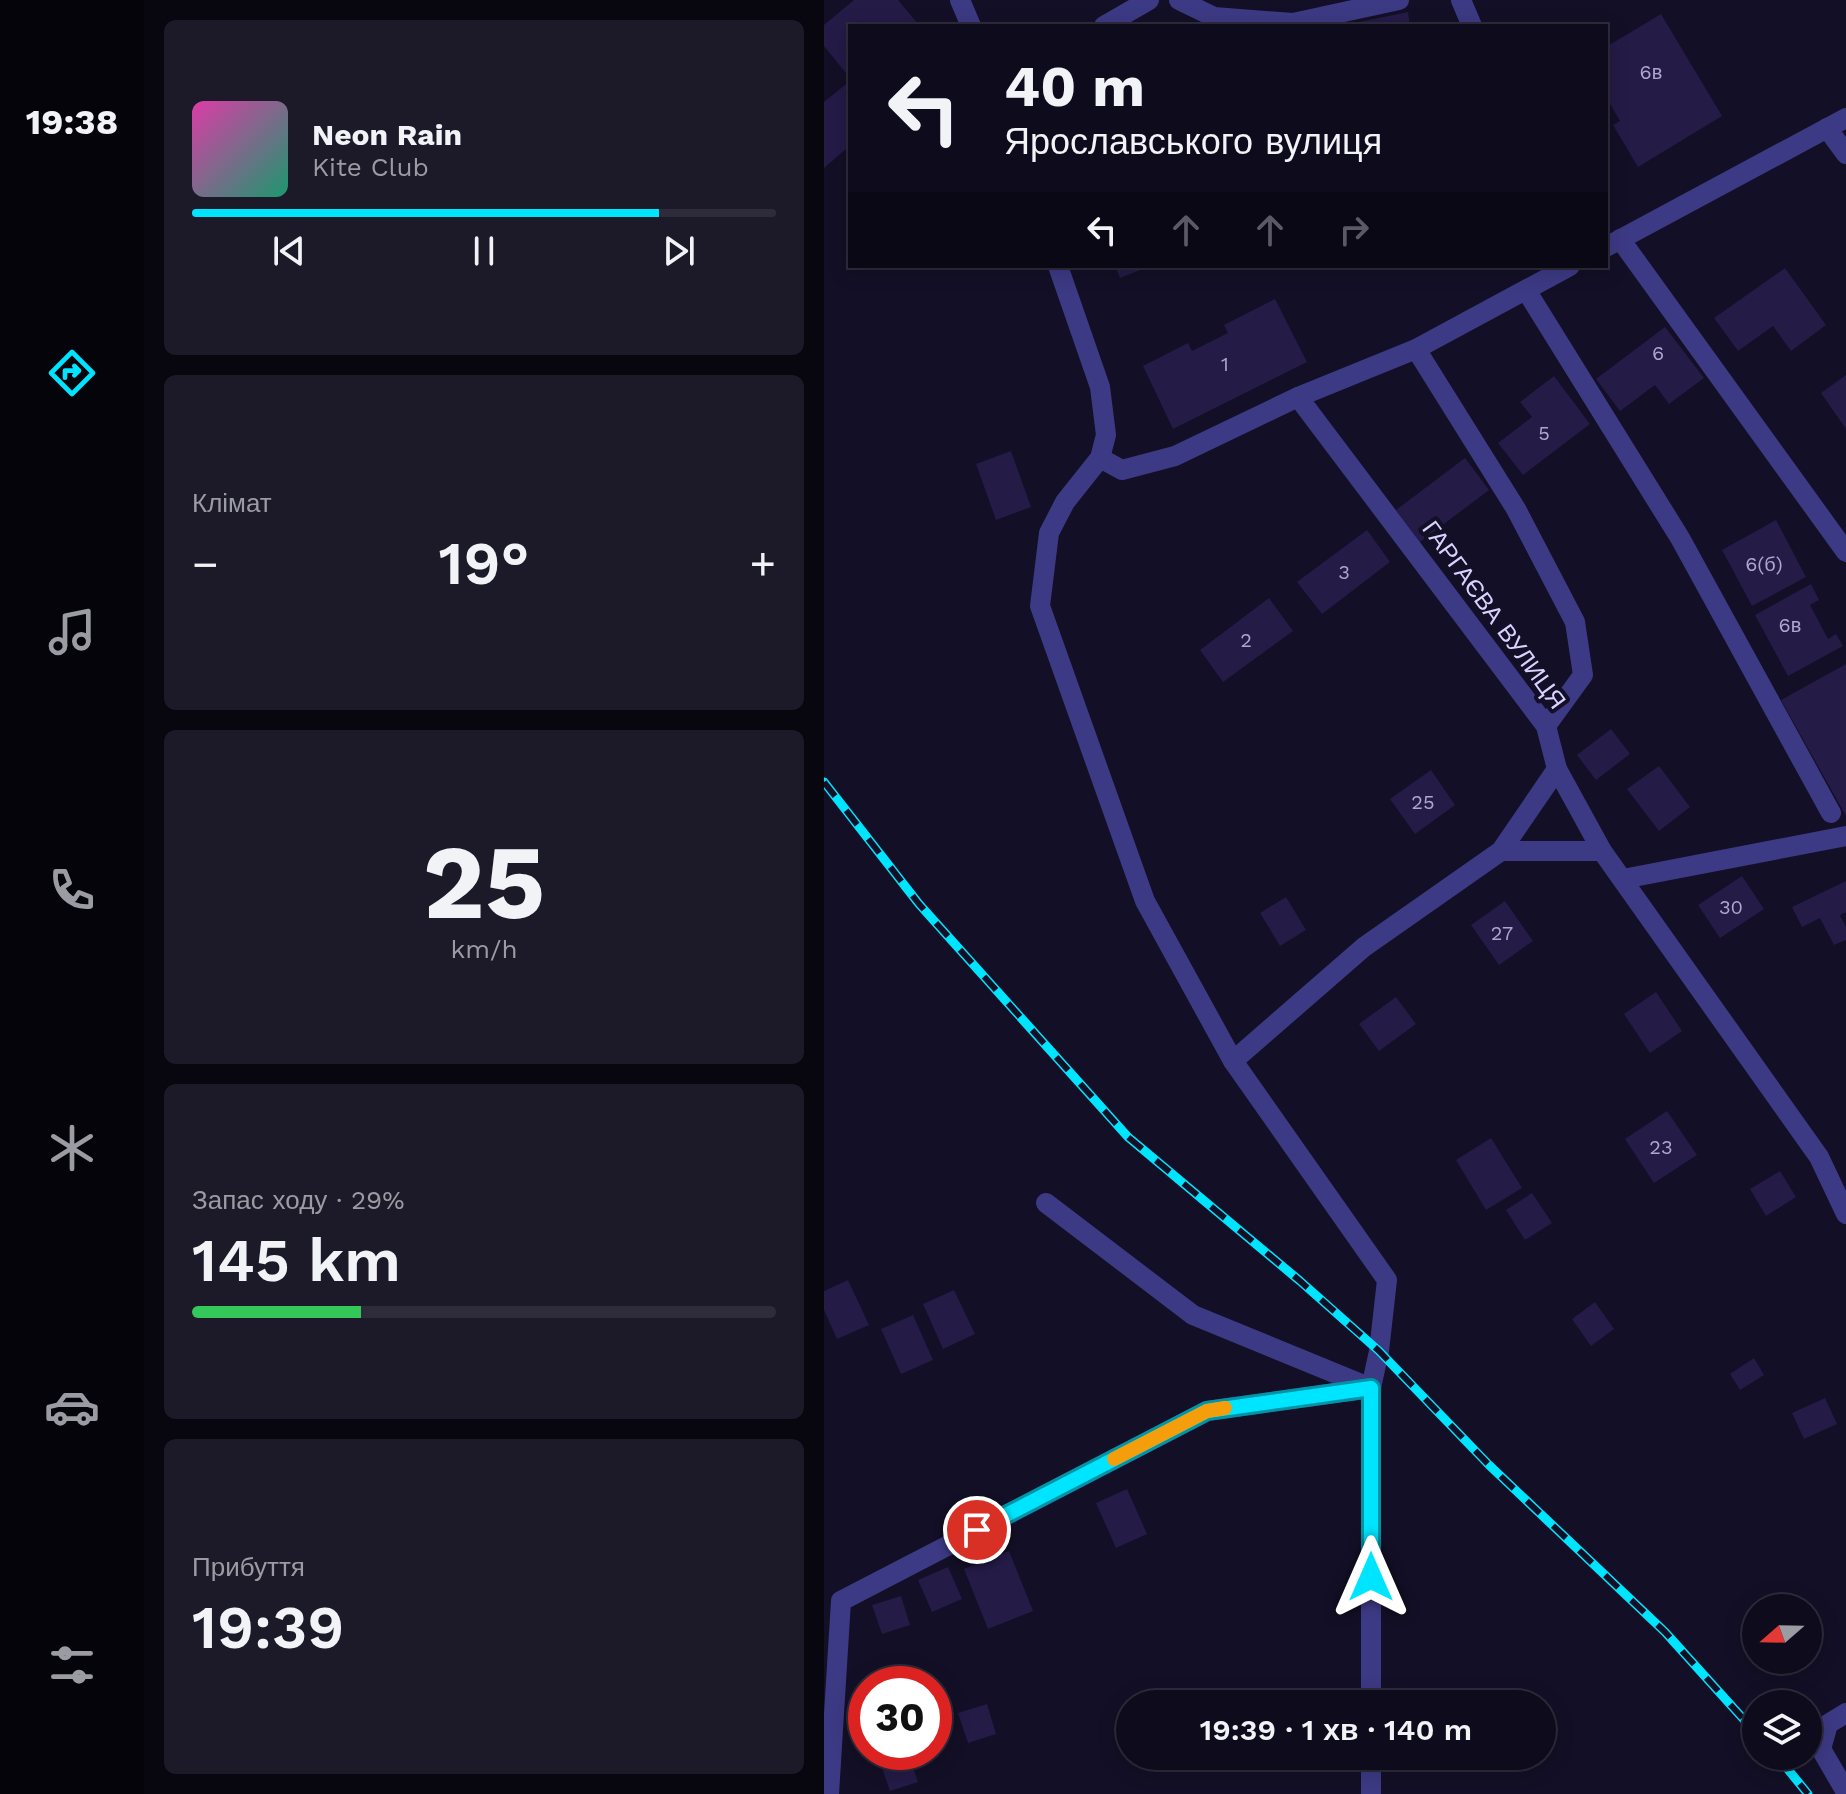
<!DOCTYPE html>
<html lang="uk">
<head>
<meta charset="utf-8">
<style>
  :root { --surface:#0e0b1c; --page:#1c1929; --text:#f1f3f6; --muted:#9b9ba3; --line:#2e2b3b; --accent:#00e5ff }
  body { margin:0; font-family:"Work Sans",sans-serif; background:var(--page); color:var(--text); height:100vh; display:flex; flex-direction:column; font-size:30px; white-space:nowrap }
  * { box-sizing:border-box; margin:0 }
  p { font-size:26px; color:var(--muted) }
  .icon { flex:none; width:44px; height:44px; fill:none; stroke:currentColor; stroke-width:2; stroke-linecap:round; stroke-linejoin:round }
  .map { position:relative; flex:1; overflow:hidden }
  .drawer { display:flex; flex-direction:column; gap:20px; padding:20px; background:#08060f; width:680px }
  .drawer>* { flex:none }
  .top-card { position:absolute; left:24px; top:24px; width:760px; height:244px; border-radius:0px; box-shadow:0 4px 20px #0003,0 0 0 2px var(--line); background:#0e0b1c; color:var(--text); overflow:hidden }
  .needle { width:52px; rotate:250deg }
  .buttons { position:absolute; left:918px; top:1594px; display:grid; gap:16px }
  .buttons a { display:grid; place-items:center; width:80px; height:80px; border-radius:50%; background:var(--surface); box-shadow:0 4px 20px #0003,0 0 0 2px var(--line); font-size:40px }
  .speed { position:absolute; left:24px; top:1666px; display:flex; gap:16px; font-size:40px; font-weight:700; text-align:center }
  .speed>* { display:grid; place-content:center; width:104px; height:104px; border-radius:50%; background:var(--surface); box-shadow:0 4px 20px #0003,0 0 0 2px var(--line); line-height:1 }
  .speed .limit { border:12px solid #d22; background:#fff; color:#111 }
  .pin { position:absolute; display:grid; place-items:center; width:68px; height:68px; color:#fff; margin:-34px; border:4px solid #fff; border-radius:50%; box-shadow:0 2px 8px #0007 }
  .me { position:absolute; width:88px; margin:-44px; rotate:0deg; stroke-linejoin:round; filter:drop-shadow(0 0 6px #0008) }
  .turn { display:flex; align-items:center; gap:28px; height:168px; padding:0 24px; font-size:36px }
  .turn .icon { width:104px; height:104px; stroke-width:2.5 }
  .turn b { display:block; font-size:56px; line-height:68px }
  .lanes { display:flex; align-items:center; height:76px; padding:0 24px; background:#0003; justify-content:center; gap:40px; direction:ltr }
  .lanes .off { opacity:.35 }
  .big { font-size:60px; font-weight:600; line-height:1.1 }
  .drawer .tile { flex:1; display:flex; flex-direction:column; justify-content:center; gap:12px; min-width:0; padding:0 28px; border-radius:12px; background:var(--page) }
  .drawer .dial { align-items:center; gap:0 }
  .dial b { font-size:104px; line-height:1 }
  .song { display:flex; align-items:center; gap:24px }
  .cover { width:96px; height:96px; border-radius:12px; background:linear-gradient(135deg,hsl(320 70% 55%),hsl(160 70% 35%)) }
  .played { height:8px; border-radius:4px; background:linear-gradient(90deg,var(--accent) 80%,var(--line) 80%) }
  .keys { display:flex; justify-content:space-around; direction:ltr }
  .heat { display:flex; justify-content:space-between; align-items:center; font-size:44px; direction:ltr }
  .charge { height:12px; border-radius:6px; background:linear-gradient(90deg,#34c759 29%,var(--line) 0) }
  .trip { position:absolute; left:292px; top:1690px; width:440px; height:80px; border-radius:40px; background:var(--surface); box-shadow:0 4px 20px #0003,0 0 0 2px var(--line); font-weight:600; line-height:80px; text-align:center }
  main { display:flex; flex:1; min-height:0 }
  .tab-bar { display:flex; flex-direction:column; width:144px; justify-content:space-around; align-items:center; background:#06040b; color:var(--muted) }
  .tab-bar .icon { width:56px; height:56px }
  .tab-bar .current { color:var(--accent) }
  .tab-bar b { font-size:36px; color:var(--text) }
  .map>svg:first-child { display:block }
</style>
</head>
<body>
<main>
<nav class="tab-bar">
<b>19:38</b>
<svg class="icon current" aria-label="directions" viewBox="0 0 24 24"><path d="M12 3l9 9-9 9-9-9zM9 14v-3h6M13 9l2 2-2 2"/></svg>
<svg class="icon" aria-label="music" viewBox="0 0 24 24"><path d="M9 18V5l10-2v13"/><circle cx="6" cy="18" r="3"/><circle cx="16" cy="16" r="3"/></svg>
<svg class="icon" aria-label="phone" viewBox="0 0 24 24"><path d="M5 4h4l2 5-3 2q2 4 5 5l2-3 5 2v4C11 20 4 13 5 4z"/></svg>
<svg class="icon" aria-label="climate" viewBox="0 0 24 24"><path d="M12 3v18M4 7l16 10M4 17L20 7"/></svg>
<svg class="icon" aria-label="car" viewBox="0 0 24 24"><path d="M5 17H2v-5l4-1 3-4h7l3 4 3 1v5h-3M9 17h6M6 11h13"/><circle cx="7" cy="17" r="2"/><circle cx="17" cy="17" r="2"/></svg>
<svg class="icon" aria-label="filters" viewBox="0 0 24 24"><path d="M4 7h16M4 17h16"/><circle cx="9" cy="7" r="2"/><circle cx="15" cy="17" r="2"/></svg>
</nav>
<section class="drawer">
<div class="tile">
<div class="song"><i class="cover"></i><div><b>Neon Rain</b><p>Kite Club</p></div></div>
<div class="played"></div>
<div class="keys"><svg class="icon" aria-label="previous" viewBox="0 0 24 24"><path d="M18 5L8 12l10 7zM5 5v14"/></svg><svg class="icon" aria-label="pause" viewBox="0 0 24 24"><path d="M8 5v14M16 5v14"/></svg><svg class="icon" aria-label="next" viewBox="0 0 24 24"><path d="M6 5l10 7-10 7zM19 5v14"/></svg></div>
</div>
<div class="tile"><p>Клімат</p>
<div class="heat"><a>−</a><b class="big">19°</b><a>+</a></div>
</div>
<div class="tile dial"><b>25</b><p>km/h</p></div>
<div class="tile"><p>Запас ходу · 29%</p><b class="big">145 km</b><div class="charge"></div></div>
<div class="tile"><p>Прибуття</p><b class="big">19:39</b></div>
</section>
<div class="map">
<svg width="1022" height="1794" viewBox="0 0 1022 1794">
  <rect width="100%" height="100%" fill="#130f26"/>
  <g fill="#241b47">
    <polygon points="30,0 74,0 94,24 26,26 26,78 0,46 0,25"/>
    <polygon points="584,12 586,26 536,26 535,22"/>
    <polygon points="837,14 898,116 814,167 789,125 796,121 782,97 782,47"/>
    <polygon points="26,81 26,152 23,148 0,168 0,102"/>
    <polygon points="291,266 326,266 296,278"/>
    <polygon points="961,268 1002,325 967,351 949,326 914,351 890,318"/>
    <polygon points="451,299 483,362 349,429 319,366 364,343 368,351 404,333 400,325"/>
    <polygon points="841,327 880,378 845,404 831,385 796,411 772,379"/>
    <polygon points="1022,375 1022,429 997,393"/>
    <polygon points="730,376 766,424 699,475 674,443 708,417 696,402"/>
    <polygon points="187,451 207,507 172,520 152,464"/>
    <polygon points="641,458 665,490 596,542 572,510"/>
    <polygon points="952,520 982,577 928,606 898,550"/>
    <polygon points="543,530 566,562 498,614 473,582"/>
    <polygon points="987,584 995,600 986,605 1004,639 1012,634 1019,646 964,676 931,615"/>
    <polygon points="445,598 469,631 399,682 376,650"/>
    <polygon points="1022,664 1022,816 957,700"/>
    <polygon points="787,729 806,754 772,780 753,755"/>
    <polygon points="835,766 866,807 835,831 803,789"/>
    <polygon points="607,770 631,805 591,834 566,799"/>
    <polygon points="918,876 940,909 896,938 874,905"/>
    <polygon points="1022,881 1022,912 1016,915 1022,927 1022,940 1010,945 996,918 978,927 968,907"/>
    <polygon points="462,897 482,930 456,946 436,913"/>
    <polygon points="681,901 709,941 675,965 647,925"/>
    <polygon points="832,992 858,1031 826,1053 800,1014"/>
    <polygon points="572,997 592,1024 555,1051 535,1024"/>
    <polygon points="843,1111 873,1155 830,1183 801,1139"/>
    <polygon points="667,1138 698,1188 662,1210 632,1160"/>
    <polygon points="956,1171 972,1197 942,1216 926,1189"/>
    <polygon points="708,1193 728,1223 701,1240 682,1210"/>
    <polygon points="24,1280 45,1325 13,1339 0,1310 0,1291"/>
    <polygon points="130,1290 151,1334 119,1349 99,1304"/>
    <polygon points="771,1302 790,1329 767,1346 748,1319"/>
    <polygon points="89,1315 109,1360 77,1374 57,1329"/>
    <polygon points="930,1358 940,1375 916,1390 906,1374"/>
    <polygon points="1001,1398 1013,1424 980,1439 968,1413"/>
    <polygon points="303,1489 323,1534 292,1548 272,1503"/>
    <polygon points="185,1551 209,1611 164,1629 140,1569"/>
    <polygon points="124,1567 138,1599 108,1612 94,1580"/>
    <polygon points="77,1596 86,1625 58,1634 48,1605"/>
    <polygon points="163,1704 172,1734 144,1743 134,1713"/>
    <polygon points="84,1753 94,1782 66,1791 56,1762"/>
  </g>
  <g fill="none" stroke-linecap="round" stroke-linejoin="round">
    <g stroke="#3d3a85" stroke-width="20">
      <polyline points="136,0 147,26"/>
      <polyline points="355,0 390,17 469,23 575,0"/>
      <polyline points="637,0 648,26"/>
      <polyline points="280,26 325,0"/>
      <polyline points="1003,128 1022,154"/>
      <polyline points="796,239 1022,552"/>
      <polyline points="782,247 1022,118"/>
      <polyline points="702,290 856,538 1007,813"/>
      <polyline points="592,349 692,509 751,622 759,675 722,726"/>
      <polyline points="474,397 722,726 733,769 778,851 995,1157 1022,1214"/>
      <polyline points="276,458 298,470 351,456 474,397 592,349 746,266"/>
      <polyline points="677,851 778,851"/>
      <polyline points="799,879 1022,836"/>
      <polyline points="409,1061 540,947 677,851 733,769"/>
      <polyline points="222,1203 369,1315 547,1388 555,1351 563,1280 409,1061 321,901 216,606 225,533 241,502 276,458 282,435 276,387 234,266"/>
      <polyline points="1022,1713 1004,1724 997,1749 1022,1792"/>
      <polyline points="5,1794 17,1601 383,1411 547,1388 547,1704"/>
      <polyline points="547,1794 547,1756"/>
    </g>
    <defs>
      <g id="rail">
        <polyline points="0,782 95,904 304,1137 476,1281 555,1351 665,1465 841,1632 932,1733"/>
        <polyline points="953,1756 984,1794"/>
      </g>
    </defs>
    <use href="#rail" stroke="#00e5ff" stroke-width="9"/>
    <use href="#rail" stroke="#130f26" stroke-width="6" stroke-dasharray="18" stroke-linecap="butt"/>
  </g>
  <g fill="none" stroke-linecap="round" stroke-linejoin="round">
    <defs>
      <polyline id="route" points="153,1530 383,1411 547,1388 547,1577"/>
    </defs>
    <use href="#route" stroke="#0095a6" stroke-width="20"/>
    <use href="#route" stroke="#00e5ff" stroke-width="14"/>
    <polyline stroke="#f59e0b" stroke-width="14" points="290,1459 383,1411 401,1408"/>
  </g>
  <g text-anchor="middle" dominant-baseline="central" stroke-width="8" stroke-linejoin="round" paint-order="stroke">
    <g font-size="20" fill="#aca6d1">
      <text x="827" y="72">6в</text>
      <text x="834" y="353">6</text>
      <text x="401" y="364">1</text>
      <text x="720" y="433">5</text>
      <text x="940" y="564">6(б)</text>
      <text x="520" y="572">3</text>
      <text x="966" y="625">6в</text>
      <text x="422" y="640">2</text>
      <text x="599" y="802">25</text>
      <text x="907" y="907">30</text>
      <text x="678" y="933">27</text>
      <text x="837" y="1147">23</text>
    </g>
    <g font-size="24" fill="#d9d4ff" stroke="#130f26">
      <text transform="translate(670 615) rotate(54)">ГАРГАЄВА ВУЛИЦЯ</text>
    </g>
  </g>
</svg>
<div class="buttons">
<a><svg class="needle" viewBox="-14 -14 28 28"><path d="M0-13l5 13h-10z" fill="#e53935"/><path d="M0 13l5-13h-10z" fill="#9b9ba3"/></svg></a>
<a><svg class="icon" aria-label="layers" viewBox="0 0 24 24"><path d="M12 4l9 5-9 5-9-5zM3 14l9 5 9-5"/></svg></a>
</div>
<div class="speed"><div class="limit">30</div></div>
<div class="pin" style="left:153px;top:1530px;background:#d93025"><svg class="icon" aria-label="arrive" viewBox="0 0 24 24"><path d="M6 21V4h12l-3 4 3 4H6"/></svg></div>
<svg class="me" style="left:547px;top:1577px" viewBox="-20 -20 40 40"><path d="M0-17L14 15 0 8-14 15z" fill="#00e5ff" stroke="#fff" stroke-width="4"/></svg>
<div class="trip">19:39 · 1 хв · 140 m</div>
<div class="top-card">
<div class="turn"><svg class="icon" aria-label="left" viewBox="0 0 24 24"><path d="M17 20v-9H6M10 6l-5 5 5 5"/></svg><div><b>40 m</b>Ярославського вулиця</div></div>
<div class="lanes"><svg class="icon" aria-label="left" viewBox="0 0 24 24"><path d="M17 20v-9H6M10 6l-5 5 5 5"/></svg><svg class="icon off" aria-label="ahead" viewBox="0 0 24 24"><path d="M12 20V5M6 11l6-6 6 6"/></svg><svg class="icon off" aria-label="ahead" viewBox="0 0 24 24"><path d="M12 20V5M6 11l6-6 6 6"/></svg><svg class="icon off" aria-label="right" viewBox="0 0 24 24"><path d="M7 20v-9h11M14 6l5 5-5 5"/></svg></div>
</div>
</div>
</main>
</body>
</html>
